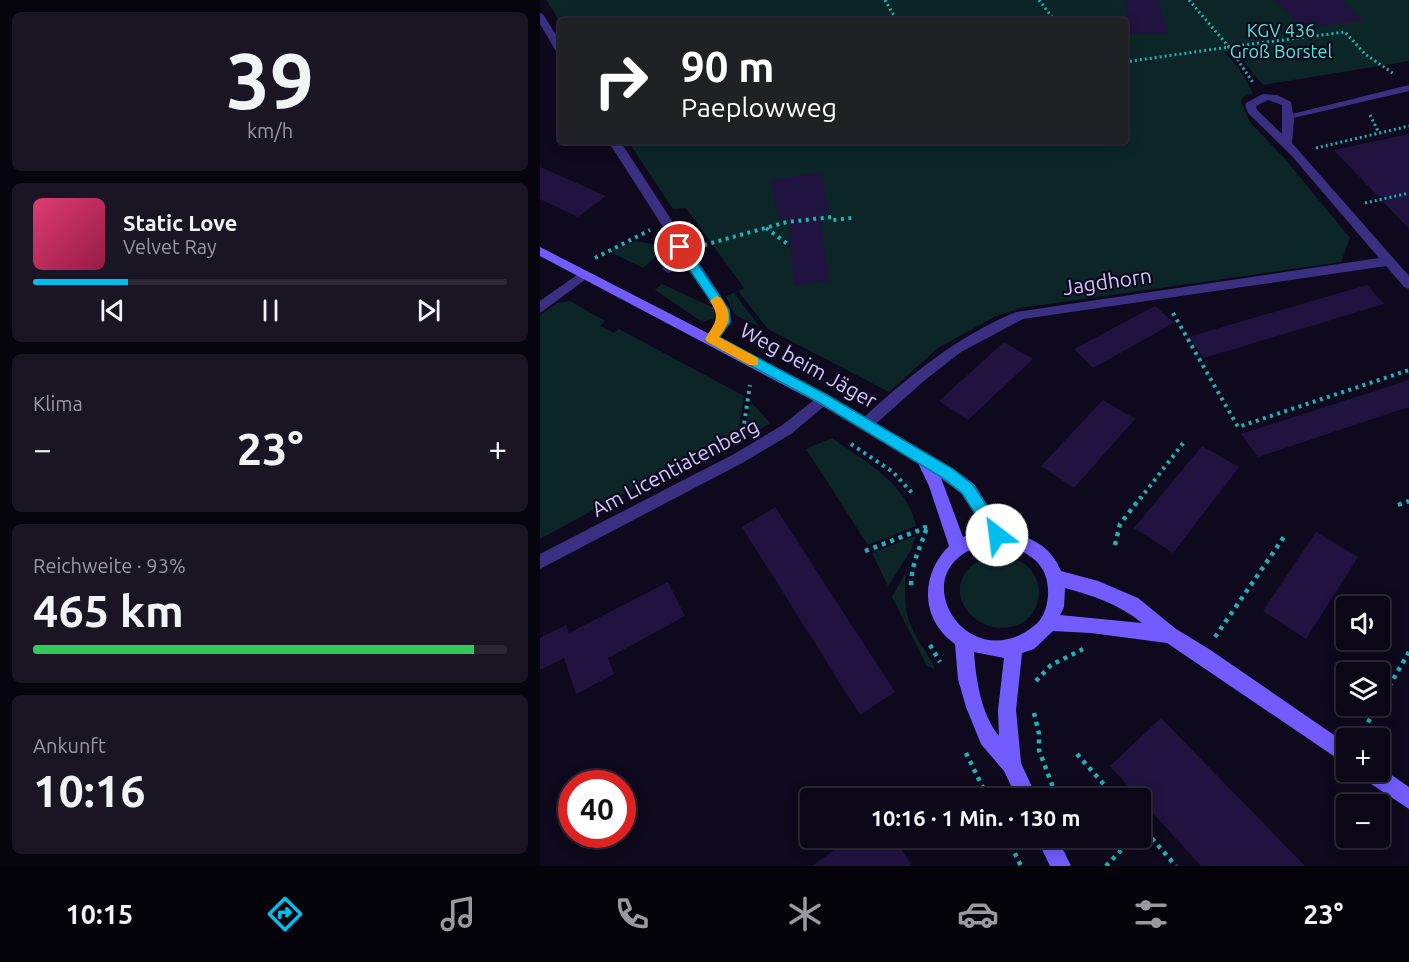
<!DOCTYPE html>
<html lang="de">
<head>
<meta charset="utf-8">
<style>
  :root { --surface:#0b0716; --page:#191523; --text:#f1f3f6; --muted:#9a99a1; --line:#2b2835; --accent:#00bef0 }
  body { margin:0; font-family:Ubuntu,sans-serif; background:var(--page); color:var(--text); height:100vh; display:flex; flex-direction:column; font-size:22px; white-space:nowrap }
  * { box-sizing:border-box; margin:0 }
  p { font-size:20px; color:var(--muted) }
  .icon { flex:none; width:33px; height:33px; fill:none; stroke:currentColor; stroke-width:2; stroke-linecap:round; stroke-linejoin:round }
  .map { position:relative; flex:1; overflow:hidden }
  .drawer { display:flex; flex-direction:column; gap:12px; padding:12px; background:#06040c; width:540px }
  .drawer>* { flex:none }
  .banner { position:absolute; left:18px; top:18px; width:570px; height:126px; border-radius:6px; box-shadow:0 3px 15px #0003,0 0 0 2px var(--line); background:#202124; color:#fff; overflow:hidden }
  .tools { position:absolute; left:796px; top:596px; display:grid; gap:12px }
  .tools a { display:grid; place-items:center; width:54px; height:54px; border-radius:6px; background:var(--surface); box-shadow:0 3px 15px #0003,0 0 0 2px var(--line); font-size:30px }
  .speed { position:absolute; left:18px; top:770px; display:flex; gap:12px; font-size:30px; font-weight:700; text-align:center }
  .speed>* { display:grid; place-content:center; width:78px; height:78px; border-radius:50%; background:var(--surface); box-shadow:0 3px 15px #0003,0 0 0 2px var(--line); line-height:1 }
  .speed .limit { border:9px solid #d22; background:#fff; color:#111 }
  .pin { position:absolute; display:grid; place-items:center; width:51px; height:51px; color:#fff; margin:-26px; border:3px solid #fff; border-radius:50%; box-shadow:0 2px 6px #0007 }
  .me { position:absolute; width:66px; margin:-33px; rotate:330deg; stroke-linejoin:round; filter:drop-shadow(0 0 4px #0008) }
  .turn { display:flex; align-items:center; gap:21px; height:126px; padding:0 24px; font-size:27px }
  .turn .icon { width:78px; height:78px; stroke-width:2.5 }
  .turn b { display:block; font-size:42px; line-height:51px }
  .big { font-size:45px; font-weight:700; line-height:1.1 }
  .drawer .card { flex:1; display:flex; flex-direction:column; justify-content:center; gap:9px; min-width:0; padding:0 21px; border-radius:9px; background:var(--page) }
  .drawer .dial { align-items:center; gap:0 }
  .dial b { font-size:78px; line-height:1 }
  .song { display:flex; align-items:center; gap:18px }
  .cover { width:72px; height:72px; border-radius:9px; background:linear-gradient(135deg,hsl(340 70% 55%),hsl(340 70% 35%)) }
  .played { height:6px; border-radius:3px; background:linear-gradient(90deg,var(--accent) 20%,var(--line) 20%) }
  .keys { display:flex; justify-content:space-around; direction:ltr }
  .heat { display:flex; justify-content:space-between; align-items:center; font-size:33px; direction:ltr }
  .charge { height:9px; border-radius:4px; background:linear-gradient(90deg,#34c759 93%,var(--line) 0) }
  .trip { position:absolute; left:260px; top:788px; width:351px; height:60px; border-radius:6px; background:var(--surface); box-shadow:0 3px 15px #0003,0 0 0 2px var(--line); font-weight:700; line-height:60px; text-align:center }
  .dock { display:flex; height:96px; justify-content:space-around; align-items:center; background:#040309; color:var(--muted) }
  .dock .icon { width:42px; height:42px }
  .dock .current { color:var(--accent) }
  .dock b { font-size:27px; color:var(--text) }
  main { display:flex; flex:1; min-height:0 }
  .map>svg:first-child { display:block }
</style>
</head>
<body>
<main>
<section class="drawer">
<div class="card dial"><b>39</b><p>km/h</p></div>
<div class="card">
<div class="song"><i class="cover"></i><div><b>Static Love</b><p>Velvet Ray</p></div></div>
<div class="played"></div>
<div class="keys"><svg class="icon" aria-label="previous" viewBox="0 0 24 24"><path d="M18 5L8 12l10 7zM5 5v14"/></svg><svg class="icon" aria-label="pause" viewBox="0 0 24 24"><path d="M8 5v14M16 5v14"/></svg><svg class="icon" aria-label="next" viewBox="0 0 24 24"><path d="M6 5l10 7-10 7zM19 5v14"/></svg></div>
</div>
<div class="card"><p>Klima</p>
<div class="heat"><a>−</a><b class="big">23°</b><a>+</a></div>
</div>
<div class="card"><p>Reichweite · 93%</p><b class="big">465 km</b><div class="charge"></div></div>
<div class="card"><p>Ankunft</p><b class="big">10:16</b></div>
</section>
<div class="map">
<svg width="869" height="866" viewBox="0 0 869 866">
  <rect width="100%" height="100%" fill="#0f091d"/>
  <g fill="#0c2628">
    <polygon points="6,0 869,0 869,61 723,85 695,51 685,52 700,70 713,93 703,97 701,102 710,122 745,159 810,238 801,262 480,308 454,317 398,348 349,392 228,329 198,291 204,288 146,208 133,209 88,141 585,141 585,21 21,23"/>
    <polygon points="96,241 127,247 103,268 68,251"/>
    <polygon points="122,284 174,308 175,318 162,322 115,290"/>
    <polygon points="194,293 220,327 195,315 186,296"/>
    <polygon points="30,301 65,321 60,326 74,333 79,329 204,396 198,433 119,478 105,482 0,539 0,315 18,303"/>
    <polygon points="211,402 230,423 209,437 205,432"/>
    <path d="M292 438C325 462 367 483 376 526L328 545 266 449Z"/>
    <polygon points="376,536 370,552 348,586 332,553"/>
    <path d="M453 555C519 555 509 637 453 627 441 624 430 617 424 606 411 581 430 561 453 555Z"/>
    <path d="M366 572C365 591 363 610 372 628 378 643 389 654 395 669L387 666 352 597Z"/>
  </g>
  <g fill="#211340">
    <polygon points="585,0 618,0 629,34 585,34"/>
    <polygon points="736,0 802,0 823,21 761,28"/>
    <polygon points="869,134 869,229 794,150"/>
    <polygon points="0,167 66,196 38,217 0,199"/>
    <polygon points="282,172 288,213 280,214 289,281 254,286 248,218 238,219 231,180"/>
    <polygon points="827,285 844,304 664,358 648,337"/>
    <polygon points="615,306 634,323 553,368 534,349"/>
    <polygon points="464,342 493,359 428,420 399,401"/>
    <polygon points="869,380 869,407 718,457 701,434"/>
    <polygon points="563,400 595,419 534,488 501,466"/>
    <polygon points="662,446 699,467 633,553 594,528"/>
    <polygon points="235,507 355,692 320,715 202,527"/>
    <polygon points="776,532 818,557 766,639 723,611"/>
    <polygon points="128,582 145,616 68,658 74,674 36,694 24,658 0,670 0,638 26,625 29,633"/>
    <polygon points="621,718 765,866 661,866 570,766"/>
    <polygon points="312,837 354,837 372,866 272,866"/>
  </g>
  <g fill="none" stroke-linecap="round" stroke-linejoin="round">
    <g stroke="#1fb1b9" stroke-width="3" stroke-dasharray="2 3" stroke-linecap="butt">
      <polyline points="345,0 357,21"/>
      <polyline points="499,0 515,21"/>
      <polyline points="649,0 689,47 805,32 825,54 854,74"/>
      <polyline points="585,62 689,47 714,84"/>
      <polyline points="830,115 839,133"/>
      <polyline points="776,148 869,126"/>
      <polyline points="825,203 869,193"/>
    </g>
    <g stroke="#1fb1b9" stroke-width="4" stroke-dasharray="3 4.5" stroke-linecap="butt">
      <polyline points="226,228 249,245"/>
      <polyline points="164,245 247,222 292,217 293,220 312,218"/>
      <polyline points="55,258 110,230"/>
      <polyline points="633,313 698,427 869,370"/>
      <polyline points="203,431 210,385"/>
      <polyline points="311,444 353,472 374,495"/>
      <polyline points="600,499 644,442"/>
    </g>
    <g stroke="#1fb1b9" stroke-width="4.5" stroke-dasharray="4 5" stroke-linecap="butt">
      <polyline points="858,505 869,501"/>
      <polyline points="575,545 580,524 601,497"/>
      <polyline points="325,551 385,528 385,525"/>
      <path d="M371 585C372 561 380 549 387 527"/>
      <polyline points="675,637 746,534"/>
      <polyline points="390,645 400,662"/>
      <polyline points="496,681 511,665 543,649"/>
      <polyline points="840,702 869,652"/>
      <polyline points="494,713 499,734 499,750 517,798"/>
      <polyline points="819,738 838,705"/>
      <polyline points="426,753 448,798"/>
      <polyline points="537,754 576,798"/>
      <polyline points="600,825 636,866"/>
      <polyline points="467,837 481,866"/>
      <polyline points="566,866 594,837"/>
    </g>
    <g fill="#3b2f82" fill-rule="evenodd">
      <polygon points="869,85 869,91 749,119 744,116"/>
      <polygon points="149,257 154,258 154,264 128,273 122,269 123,266"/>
    </g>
    <g fill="#3b2f82" fill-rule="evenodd">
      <polygon points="0,13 3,14 21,43 21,54 17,53 0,24"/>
      <path d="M723 94 737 95 751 102 754 120 752 143 869 276V289L864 287 846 266 483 319 421 352 385 380 331 428H321L319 424 321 420C369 376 416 337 476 312L839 258 751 155 708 113 705 105 706 103ZM728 100 742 105V134L717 110 716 106Z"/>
      <polygon points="68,141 80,141 190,310 191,322 177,343 167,343 165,339 177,321 176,310"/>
      <polygon points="44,270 50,274 49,277 0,313 0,301"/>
      <polygon points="283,393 290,399 288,403 251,434 204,462 0,569 0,554 194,454 241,426"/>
    </g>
    <g fill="#725cff" fill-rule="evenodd">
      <path d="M0 247 288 395 413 469 434 484 463 530C489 537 510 544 521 571L558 581 598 598 636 629 669 649 807 744V765L627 643 551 633 513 631 494 649 482 653 476 710 481 763 497 798H477L464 771 441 744 426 707 418 679 415 644C380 619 380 575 409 546L389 486 378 463 278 403 0 256ZM401 478 422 494 445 530 423 537ZM457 542C486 551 510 561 508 596 507 606 504 618 495 625 425 684 351 558 457 542ZM525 588C554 596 579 604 602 623L520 615 524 607ZM434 652 464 658 458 710 459 736C441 714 436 680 434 652Z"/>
      <polygon points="840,767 869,787 869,809 822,778 819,771 840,771"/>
      <polygon points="496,837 517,837 531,866 510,866"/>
    </g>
  </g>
  <polygon fill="#00bef0" stroke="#007c9c" stroke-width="1.5" points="140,243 144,244 189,310 190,322 179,337 287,395 413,469 433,485 463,530 465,535 463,540 452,540 422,493 403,478 278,402 167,342 165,339 177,322 177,310 134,247"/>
  <path fill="#f59e0b" d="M176 296 181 298C192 314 191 322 179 337L218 358V365H209L167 342 165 339C175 323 181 318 170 301Z"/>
  <g text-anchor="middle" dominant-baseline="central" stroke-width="4.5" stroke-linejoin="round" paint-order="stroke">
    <g font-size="18" fill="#45ebd4" stroke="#0f091d">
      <text x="741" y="30">KGV 436<tspan x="741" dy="21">Groß Borstel</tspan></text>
    </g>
    <g font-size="21" fill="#d2c5ff" stroke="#0f091d">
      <text transform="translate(567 281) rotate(-8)">Jagdhorn</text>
      <text transform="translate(269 365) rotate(29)">Weg beim Jäger</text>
      <text transform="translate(135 467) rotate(-28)">Am Licentiatenberg</text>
    </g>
  </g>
</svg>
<div class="tools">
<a><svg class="icon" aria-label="sound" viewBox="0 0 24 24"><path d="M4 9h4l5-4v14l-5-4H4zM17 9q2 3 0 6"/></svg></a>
<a><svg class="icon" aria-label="layers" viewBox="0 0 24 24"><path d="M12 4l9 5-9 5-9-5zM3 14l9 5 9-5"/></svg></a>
<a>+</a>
<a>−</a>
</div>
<div class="speed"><div class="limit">40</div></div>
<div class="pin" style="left:140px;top:247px;background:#d93025"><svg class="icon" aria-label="arrive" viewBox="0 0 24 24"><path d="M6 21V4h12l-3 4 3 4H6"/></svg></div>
<svg class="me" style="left:457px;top:535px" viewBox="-20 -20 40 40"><circle r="19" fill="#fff"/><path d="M0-13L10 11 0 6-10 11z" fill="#00bef0"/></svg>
<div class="trip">10:16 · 1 Min. · 130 m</div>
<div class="banner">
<div class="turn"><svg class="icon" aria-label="right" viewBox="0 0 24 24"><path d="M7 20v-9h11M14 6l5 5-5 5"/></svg><div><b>90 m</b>Paeplowweg</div></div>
</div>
</div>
</main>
<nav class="dock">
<b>10:15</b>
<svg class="icon current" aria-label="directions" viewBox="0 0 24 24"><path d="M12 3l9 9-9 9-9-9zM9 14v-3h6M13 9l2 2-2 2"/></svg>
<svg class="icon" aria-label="music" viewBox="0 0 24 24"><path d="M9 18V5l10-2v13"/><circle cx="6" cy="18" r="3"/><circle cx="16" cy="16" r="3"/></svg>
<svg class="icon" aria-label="phone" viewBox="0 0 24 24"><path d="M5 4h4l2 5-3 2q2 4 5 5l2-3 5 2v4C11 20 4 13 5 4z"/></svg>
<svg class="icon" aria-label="climate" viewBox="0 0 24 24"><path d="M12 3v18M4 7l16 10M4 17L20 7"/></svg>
<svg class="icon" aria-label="car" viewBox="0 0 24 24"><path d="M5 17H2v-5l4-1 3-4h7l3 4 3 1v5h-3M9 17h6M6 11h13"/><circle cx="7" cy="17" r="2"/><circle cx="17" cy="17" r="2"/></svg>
<svg class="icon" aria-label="filters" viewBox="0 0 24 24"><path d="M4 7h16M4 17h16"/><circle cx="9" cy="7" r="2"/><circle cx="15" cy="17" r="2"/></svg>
<b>23°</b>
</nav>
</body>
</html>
